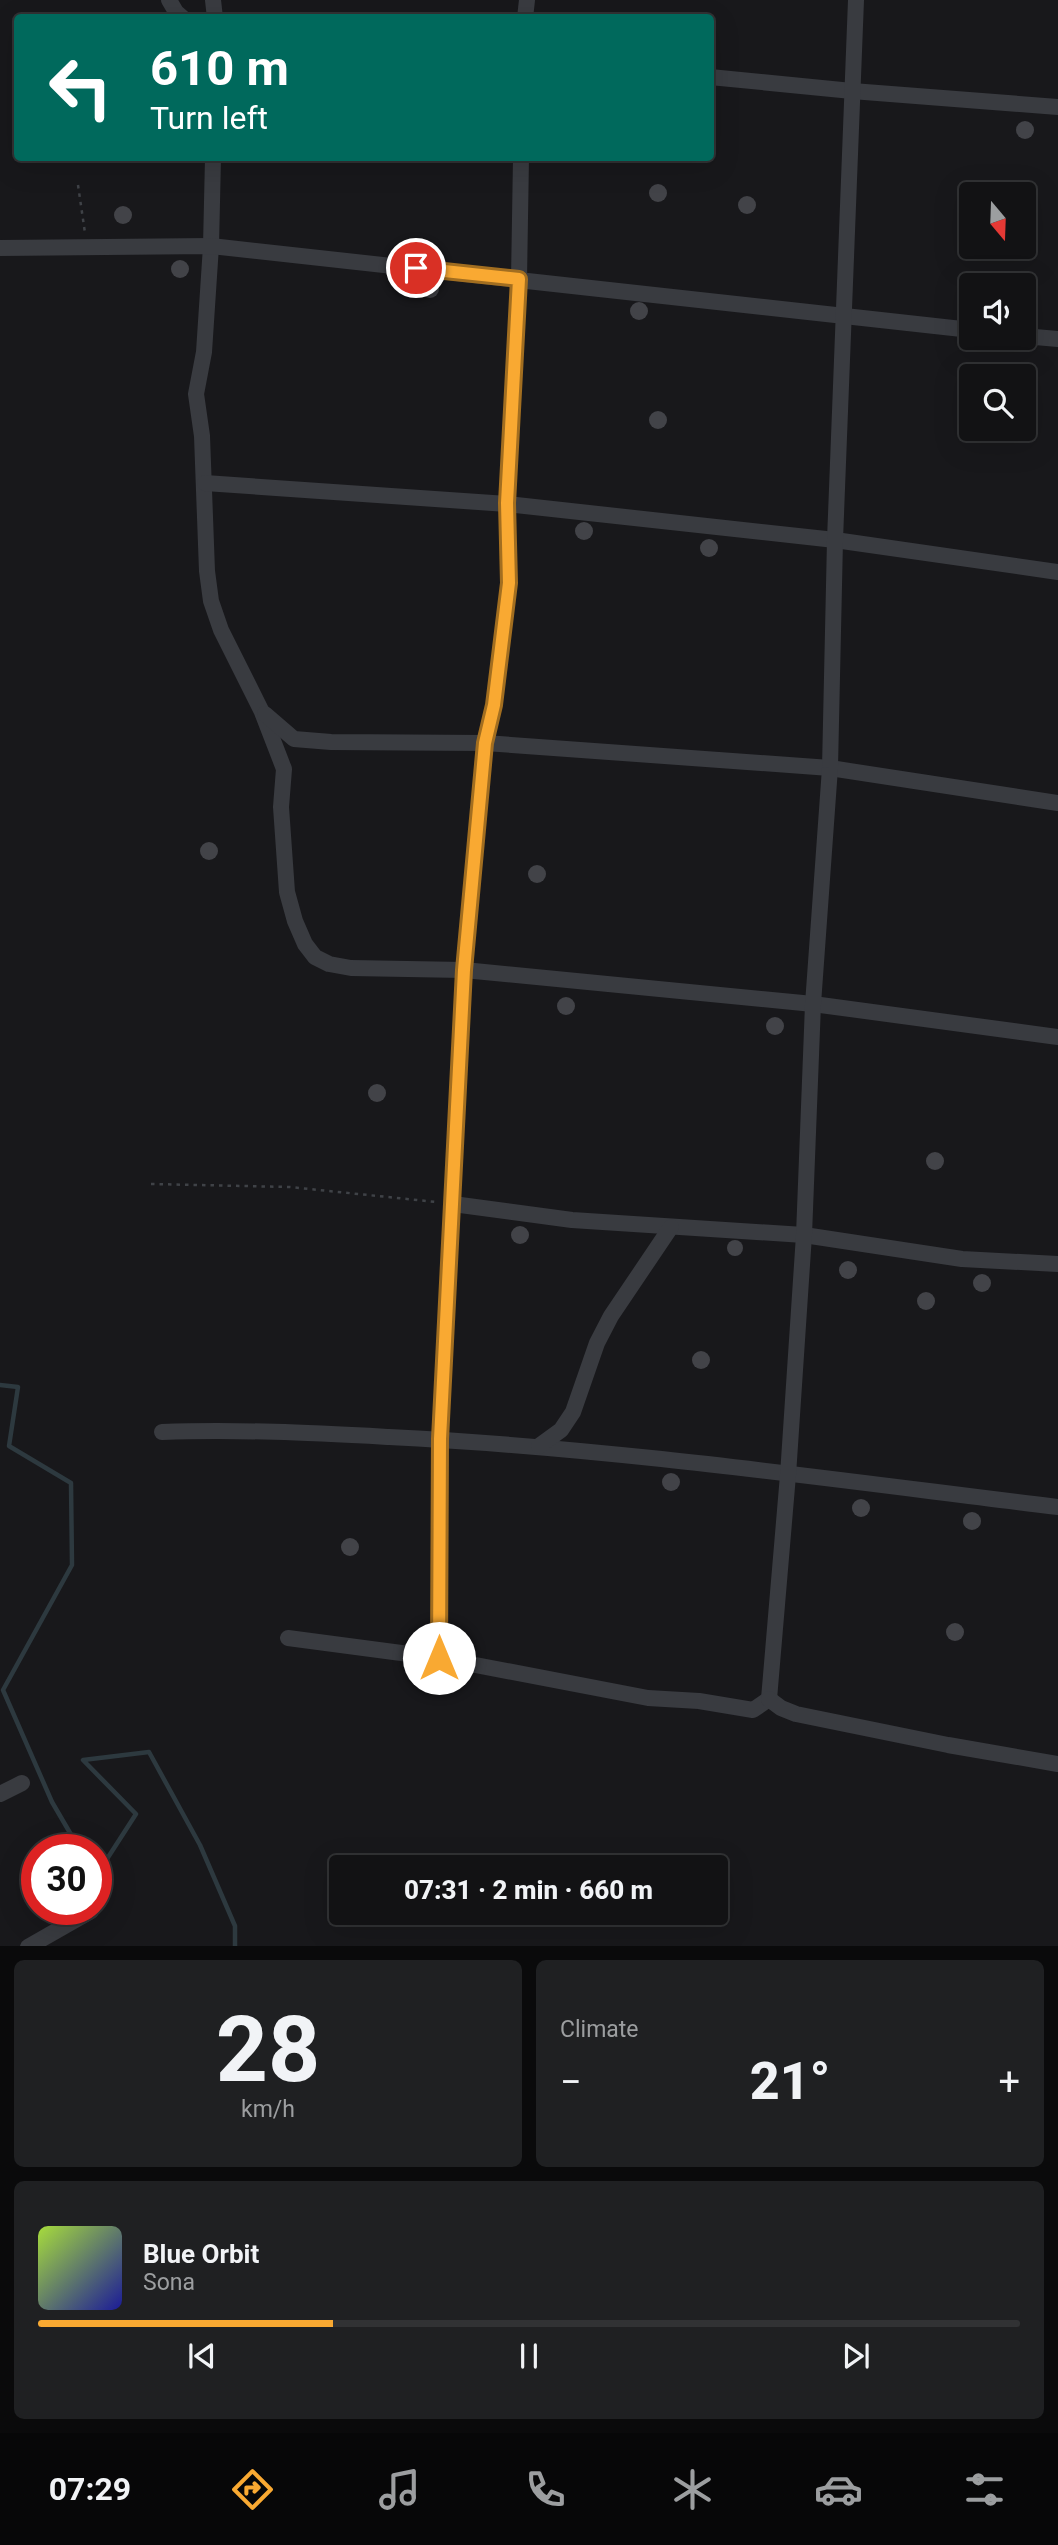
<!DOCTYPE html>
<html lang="en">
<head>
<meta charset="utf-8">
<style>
  :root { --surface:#121214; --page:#1f2022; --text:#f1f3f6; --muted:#9c9ea0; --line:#313234; --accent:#f9a932 }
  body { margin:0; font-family:Roboto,sans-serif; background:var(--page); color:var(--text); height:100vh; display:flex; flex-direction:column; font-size:26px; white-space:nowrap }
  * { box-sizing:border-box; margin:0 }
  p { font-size:23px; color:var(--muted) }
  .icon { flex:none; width:38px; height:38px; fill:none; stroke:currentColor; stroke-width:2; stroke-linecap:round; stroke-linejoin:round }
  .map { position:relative; height:1946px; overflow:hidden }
  .drawer { display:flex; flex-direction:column; gap:14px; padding:14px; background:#0a0a0b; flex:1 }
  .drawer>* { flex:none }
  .guide { position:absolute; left:14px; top:14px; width:700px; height:147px; border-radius:7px; box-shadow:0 7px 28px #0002,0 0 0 2px var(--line); background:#00695c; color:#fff; overflow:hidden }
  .needle { width:46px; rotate:161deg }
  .controls { position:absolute; left:959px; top:182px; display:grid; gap:14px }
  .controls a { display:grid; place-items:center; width:77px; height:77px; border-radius:7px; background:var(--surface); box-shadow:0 7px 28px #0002,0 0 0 2px var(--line); font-size:35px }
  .speed { position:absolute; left:21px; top:1834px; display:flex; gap:14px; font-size:35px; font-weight:700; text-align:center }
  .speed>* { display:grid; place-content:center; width:91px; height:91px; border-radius:50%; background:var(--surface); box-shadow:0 7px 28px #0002,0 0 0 2px var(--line); line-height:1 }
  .speed .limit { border:10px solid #d22; background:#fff; color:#111 }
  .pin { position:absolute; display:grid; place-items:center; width:60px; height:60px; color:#fff; margin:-30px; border:4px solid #fff; border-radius:50%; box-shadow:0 2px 7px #0007 }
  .me { position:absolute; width:77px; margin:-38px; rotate:0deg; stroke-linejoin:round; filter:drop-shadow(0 0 5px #0008) }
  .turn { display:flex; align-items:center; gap:24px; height:147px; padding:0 21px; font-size:32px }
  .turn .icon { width:91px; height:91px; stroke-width:2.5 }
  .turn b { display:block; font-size:49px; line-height:60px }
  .big { font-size:52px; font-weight:800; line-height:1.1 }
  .drawer .tile { flex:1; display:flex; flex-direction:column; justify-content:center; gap:10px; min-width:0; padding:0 24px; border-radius:10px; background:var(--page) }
  .drawer .dial { align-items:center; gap:0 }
  .dial b { font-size:91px; line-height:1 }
  .song { display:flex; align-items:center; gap:21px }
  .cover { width:84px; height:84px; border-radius:10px; background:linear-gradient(135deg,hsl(80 70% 55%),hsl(240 70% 35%)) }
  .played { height:7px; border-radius:4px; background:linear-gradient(90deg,var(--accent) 30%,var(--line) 30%) }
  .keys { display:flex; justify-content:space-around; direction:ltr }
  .heat { display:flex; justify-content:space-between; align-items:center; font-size:38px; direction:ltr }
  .drawer .tiles { flex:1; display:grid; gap:14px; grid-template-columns:1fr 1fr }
  .tile:last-child { grid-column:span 2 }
  .trip { position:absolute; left:329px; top:1855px; width:399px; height:70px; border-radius:7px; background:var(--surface); box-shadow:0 7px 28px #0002,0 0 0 2px var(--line); font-weight:800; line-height:70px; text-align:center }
  .tab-bar { display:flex; height:112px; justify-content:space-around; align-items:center; background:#070708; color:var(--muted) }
  .tab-bar .icon { width:49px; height:49px }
  .tab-bar .selected { color:var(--accent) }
  .tab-bar b { font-size:32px; color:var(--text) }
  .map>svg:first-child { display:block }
</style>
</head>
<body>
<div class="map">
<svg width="1058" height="1947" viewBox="0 0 1058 1947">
  <rect width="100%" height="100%" fill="#18181b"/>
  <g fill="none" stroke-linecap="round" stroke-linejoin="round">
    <g stroke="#2d393f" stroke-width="4.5">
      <polyline points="0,1385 18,1387 9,1446 71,1483 72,1565 3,1690 52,1802 80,1850"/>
      <polyline points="96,1876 136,1814 83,1760 149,1752 200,1845 235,1926 235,1947"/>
    </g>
  </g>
  <g fill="#424348">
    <circle cx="1025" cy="130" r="9"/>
    <circle cx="658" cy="193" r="9"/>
    <circle cx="747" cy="205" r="9"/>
    <circle cx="123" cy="215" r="9"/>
    <circle cx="180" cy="269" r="9"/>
    <circle cx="430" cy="289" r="9"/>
    <circle cx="639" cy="311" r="9"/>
    <circle cx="658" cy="420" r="9"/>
    <circle cx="584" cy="531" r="9"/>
    <circle cx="709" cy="548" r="9"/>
    <circle cx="209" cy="851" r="9"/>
    <circle cx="537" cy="874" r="9"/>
    <circle cx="566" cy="1006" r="9"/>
    <circle cx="775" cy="1026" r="9"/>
    <circle cx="377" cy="1093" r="9"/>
    <circle cx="935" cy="1161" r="9"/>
    <circle cx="520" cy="1235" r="9"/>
    <circle cx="735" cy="1248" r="8"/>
    <circle cx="848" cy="1270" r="9"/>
    <circle cx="982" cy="1283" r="9"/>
    <circle cx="926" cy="1301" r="9"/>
    <circle cx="701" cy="1360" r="9"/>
    <circle cx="671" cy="1482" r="9"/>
    <circle cx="861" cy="1508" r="9"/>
    <circle cx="972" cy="1521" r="9"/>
    <circle cx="350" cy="1547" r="9"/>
    <circle cx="955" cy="1632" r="9"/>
  </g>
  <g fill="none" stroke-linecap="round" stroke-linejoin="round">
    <g stroke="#3f4247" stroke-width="2.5" stroke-dasharray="3.5 5" stroke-linecap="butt">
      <polyline points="78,185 85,233"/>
      <polyline points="151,1184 290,1187 436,1202"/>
    </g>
    <g stroke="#393b40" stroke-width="16">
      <polyline points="169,0 176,12 183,18"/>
      <polyline points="213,0 215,18"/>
      <polyline points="525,18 527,0"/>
      <polyline points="710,77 852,91 1058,107"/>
      <polyline points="213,158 211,246 204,352 196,394 202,436 207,571 211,601 221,630 262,712 284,769 281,807 287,892 295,921 305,944 315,957 329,964 351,968 464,970 813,1004 1058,1037"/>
      <polyline points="0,248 211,246 971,330"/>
      <polyline points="1024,336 1058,339"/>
      <polyline points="205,483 507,504 835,540 1058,572"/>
      <polyline points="265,714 294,739 331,742 485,743 830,768 1058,803"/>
      <polyline points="453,1204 572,1220 804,1235 962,1259 1058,1264"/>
      <path d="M162 1432C238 1429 313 1433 389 1437 613 1448 836 1480 1058 1507"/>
      <polyline points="539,1446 561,1430 573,1412 597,1343 611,1316 671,1227"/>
      <polyline points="288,1638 439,1658 648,1698 699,1701 753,1710 769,1699"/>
      <polyline points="439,1658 440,1439 464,970 485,743 494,705 509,583 507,504 519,279 521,158"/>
      <polyline points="769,1699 788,1475 804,1235 813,1004 830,768 835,540 856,0"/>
      <polyline points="769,1699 781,1708 796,1714 948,1745 1058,1764"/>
      <polyline points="0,1794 22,1783"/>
      <polyline points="28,1947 91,1911"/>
    </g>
  </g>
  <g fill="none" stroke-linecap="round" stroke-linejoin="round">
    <defs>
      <polyline id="route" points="416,268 519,279 507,503 509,583 494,705 485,743 464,970 440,1439 439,1658"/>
    </defs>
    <use href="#route" stroke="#a26e20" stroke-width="18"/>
    <use href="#route" stroke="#f9a932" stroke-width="12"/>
  </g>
</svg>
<div class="controls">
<a><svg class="needle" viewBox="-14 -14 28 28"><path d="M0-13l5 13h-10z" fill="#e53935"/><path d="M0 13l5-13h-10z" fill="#9c9ea0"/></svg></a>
<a><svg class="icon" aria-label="sound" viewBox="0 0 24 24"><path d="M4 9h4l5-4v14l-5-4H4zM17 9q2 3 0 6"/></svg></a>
<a><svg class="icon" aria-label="search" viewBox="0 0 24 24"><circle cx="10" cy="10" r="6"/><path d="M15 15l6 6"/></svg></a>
</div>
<div class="speed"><div class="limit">30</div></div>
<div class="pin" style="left:416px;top:268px;background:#d93025"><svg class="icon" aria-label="arrive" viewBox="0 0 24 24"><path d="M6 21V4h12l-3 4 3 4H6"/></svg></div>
<svg class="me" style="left:439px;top:1658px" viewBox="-20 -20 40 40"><circle r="19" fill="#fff"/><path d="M0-13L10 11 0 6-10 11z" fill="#f9a932"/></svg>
<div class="trip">07:31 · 2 min · 660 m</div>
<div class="guide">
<div class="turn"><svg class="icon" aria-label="left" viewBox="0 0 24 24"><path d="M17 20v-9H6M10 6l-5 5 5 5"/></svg><div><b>610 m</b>Turn left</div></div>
</div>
</div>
<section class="drawer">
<div class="tiles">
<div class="tile dial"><b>28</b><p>km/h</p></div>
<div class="tile"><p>Climate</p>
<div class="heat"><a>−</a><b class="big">21°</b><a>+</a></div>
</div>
<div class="tile">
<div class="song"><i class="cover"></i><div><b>Blue Orbit</b><p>Sona</p></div></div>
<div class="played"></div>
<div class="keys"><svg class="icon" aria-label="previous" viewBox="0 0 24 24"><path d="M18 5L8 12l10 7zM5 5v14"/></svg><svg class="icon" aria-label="pause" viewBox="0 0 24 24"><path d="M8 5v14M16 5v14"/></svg><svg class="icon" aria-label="next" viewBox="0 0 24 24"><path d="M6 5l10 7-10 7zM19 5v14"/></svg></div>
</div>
</div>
</section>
<nav class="tab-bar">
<b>07:29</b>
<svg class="icon selected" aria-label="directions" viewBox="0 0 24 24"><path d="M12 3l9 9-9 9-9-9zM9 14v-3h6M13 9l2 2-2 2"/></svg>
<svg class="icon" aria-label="music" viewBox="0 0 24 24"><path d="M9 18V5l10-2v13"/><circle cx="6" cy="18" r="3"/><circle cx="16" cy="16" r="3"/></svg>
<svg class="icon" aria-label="phone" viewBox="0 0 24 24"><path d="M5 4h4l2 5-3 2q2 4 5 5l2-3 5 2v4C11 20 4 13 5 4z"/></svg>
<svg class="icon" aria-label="climate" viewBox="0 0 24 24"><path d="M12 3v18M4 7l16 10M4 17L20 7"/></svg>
<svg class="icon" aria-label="car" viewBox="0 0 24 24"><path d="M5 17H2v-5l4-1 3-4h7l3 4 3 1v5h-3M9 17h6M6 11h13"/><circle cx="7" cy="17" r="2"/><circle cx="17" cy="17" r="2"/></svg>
<svg class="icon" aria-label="filters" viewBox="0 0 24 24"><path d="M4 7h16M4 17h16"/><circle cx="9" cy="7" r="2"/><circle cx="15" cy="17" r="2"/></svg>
</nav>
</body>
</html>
